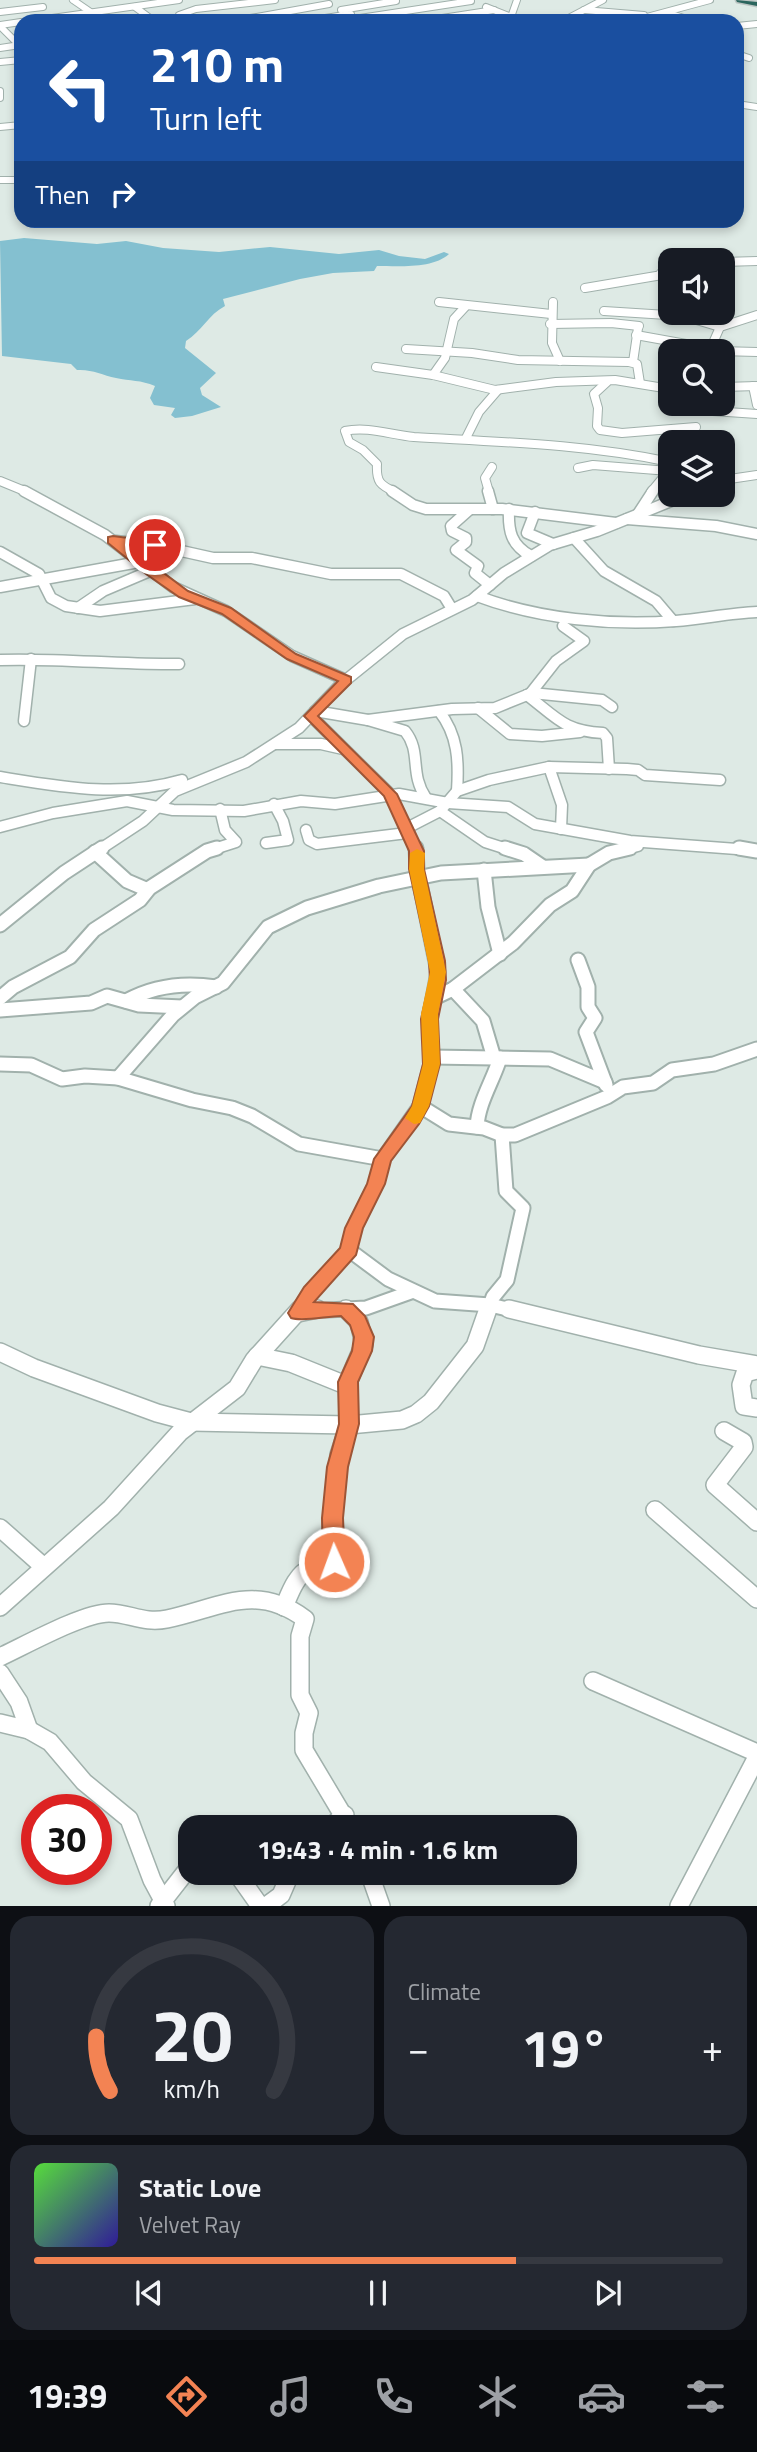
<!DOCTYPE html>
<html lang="en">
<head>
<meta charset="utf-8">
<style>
  :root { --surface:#171b24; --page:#242831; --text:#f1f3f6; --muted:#9ea1a6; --line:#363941; --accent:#f38353 }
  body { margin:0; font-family:"Titillium Web",sans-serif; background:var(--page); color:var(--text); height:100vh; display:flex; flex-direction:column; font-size:26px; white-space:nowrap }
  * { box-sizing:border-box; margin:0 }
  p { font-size:23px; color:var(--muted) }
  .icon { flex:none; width:38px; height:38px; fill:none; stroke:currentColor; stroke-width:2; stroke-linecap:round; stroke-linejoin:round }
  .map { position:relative; height:1906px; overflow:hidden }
  .panel { display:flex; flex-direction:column; gap:10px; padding:10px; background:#0d0f14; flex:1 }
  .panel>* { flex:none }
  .guide { position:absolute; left:14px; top:14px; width:730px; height:214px; border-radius:21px; box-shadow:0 4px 10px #0003; background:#1a4fa0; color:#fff; overflow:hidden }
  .fabs { position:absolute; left:658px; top:248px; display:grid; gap:14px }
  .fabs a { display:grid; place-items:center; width:77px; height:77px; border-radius:14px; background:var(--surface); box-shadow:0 4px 10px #0003; font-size:35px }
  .speed { position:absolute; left:21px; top:1794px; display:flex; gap:14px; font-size:35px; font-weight:700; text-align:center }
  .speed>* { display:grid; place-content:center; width:91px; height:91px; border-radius:50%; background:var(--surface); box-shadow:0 4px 10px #0003; line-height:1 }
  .speed .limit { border:10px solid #d22; background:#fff; color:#111 }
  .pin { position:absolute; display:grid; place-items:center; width:60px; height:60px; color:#fff; margin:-30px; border:4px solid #fff; border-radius:50%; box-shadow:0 2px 7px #0007 }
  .me { position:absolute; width:77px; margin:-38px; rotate:358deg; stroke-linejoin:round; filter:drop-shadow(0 0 5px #0008) }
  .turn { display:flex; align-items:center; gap:24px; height:147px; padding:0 21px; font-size:32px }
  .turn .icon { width:91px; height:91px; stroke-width:2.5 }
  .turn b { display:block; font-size:49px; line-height:60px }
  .then { display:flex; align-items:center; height:66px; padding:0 21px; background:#0003; gap:14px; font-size:26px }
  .big { font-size:52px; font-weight:700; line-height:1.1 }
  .panel .widget { flex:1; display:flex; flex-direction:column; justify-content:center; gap:10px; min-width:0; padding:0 24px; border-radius:21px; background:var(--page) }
  .panel .dial { align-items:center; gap:0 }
  .dial svg { height:182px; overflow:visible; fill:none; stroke:var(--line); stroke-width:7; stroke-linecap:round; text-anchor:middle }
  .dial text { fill:var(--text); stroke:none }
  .song { display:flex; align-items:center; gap:21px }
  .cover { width:84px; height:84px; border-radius:10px; background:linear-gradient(135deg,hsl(110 70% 55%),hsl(250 70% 35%)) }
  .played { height:7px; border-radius:4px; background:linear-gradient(90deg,var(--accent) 70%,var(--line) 70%) }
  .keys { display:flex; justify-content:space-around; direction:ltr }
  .heat { display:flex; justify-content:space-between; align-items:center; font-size:38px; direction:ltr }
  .panel .tiles { flex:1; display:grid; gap:10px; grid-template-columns:1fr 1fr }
  .widget:last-child { grid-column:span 2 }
  .trip { position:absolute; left:178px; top:1815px; width:399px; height:70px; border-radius:21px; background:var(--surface); box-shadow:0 4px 10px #0003; font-weight:700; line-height:70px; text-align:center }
  .tab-bar { display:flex; height:112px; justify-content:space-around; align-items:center; background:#090b0e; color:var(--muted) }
  .tab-bar .icon { width:49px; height:49px }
  .tab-bar .on { color:var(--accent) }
  .tab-bar b { font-size:32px; color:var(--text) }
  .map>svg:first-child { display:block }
</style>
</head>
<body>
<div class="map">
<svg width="757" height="1906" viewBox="0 0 757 1906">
  <rect width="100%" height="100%" fill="#deeae5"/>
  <path fill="#84c0d0" d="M24 238 97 244 126 241 163 248 219 252 270 247 339 254 379 250 399 256 425 259 444 252 449 254C433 269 398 266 377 266L374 271 333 273 300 279 223 299 225 306C208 315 202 331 186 341L185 348 216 373 200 388 202 395 221 407 192 416 175 418 171 415 175 408 154 405 150 398 155 386C141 380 130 381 116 378 102 375 92 369 77 370L71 364 2 356 0 241Z"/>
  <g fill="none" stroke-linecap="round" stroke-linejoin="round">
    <defs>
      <g id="minor-far4">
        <polyline points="73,0 92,13"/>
        <polyline points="135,7 154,21"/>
        <polyline points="486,7 521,21"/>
        <polyline points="341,10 396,1"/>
        <polyline points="584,10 644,15"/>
        <polyline points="0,12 43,7"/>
        <polyline points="667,13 694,21"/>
        <polyline points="179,15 196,9 275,0"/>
        <polyline points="511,17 517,0"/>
        <polyline points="360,18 471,1"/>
        <polyline points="31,21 179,0"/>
        <polyline points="232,21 257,17"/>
        <polyline points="265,21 257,17 329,4"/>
        <polyline points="306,21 351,14"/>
        <polyline points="423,21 494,10"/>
        <polyline points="563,21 603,0"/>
        <polyline points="632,21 710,0"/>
        <polyline points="0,25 21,22"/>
        <polyline points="0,26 21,47"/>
        <polyline points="737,26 757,24"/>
        <polyline points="0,48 20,45"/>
        <polyline points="737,54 749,58"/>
        <polyline points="0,62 21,60"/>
        <polyline points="0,91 0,98"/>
        <polyline points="737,104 757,107"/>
        <polyline points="0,127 21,125"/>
        <polyline points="0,180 21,180"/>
      </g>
      <g id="minor-far3">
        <polyline points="723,262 757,261"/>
        <polyline points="670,271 661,273 670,284"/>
        <polyline points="585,288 662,275"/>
        <polyline points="439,302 551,314"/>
        <polyline points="553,302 552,343 560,361"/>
        <polyline points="604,311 683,316 720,327"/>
        <polyline points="550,324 611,323 639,326"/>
        <polyline points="636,335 725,351"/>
        <polyline points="406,349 472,353 518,360 629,362 637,364 640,383"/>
        <polyline points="719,351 757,352"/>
        <polyline points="709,352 720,327 757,315"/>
        <polyline points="633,362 638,328"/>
        <polyline points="376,367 433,375 495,390 556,382 615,380 670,389"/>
        <polyline points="433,375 445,358 454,319 466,306"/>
        <polyline points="607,382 594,394 598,408 597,426 600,430 622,433 696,427"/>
        <polyline points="753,386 757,405"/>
        <polyline points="723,387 757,386"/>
        <polyline points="698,410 757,414"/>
        <polyline points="466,438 479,412 498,390"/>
        <polyline points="578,468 593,465 669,471"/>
        <polyline points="723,480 757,475"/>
        <polyline points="0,481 27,492"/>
        <path d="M395 492C380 485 376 482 377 464L363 450 349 442 345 431C368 426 391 435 414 437 500 442 585 444 670 462"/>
        <polyline points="489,492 485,478 492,467"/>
        <polyline points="651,492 670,469"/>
      </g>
      <g id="minor-far2">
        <polyline points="24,491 105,535 173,587 226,611 292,656 346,680"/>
        <polyline points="392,491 413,505 426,509 502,509 616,523"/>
        <polyline points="488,491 493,509"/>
        <path d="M509 509C508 531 511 545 531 556"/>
        <polyline points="469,510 451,526 452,531 466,538 466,542 456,550 478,566 475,573 490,585"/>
        <polyline points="535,512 527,533 553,544"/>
        <polyline points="638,514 653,491"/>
        <polyline points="627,519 716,526 757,534"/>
        <polyline points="574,538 604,571 656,601 673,621"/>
        <polyline points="116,541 159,546 213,558 252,558 331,574 401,574 444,596 452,609"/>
        <polyline points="0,552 39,574 51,598 66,606 100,611 195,599"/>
        <polyline points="0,587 139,562"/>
        <path d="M477 596C538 619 611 626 676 621 703 619 730 613 757 612"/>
        <polyline points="78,608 103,591 150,571"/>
        <path d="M0 660C60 658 119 665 179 664"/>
        <polyline points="530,694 556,661 584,641 563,626"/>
        <path d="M527 695C557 718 564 731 603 733L607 738 609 769"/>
        <polyline points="478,708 510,734 542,736 580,732"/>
        <path d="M315 711 368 720 405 731C422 752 409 773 426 798"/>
        <path d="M439 711C458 735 459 761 457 791"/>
        <polyline points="311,716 390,794 416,850"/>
        <polyline points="368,720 452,709 495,708 532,693 602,700 612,707"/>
        <polyline points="24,721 31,659"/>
        <polyline points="275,744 321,744 343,749"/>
        <polyline points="549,767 562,805 561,829"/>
        <path d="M0 777C62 787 120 798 182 780"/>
        <polyline points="440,811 485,842 510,850"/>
        <polyline points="0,827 53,813 127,801 173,810 244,811 301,801 335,804 399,794 448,803 508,807 535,824 630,841 750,850"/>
        <polyline points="405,829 440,811 457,791 489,780 549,767 627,769 638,770 645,775 720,780"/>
        <polyline points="306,830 309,840 317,844 407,833"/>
        <polyline points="266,843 288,840 283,821 274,804"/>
        <polyline points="99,850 143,821 175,791 246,762 299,728 341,684 403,634 472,600 504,573 550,545 597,531 686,495"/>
        <polyline points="211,850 236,842 225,830 220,809"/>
        <polyline points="622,850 638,846"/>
      </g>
      <g id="minor-far1">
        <polyline points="505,848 524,854 543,867"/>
        <polyline points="739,848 757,851"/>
        <polyline points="484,870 488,907 500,954"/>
        <polyline points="148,889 207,851 217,848"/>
        <polyline points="0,925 64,873 102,848"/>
        <polyline points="578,960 588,987 588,1007 595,1018 586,1032 606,1085"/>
        <polyline points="453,989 483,1021 494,1058"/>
        <polyline points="0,998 13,987 70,957 94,930 140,900 148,890 127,881 95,852"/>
        <polyline points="434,998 453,989 513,943 550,905 572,891 589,865 609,853 630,848"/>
        <path d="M126 1001C155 985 184 982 216 987"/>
        <polyline points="0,1010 91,1003 107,996 139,1005 182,1007"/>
        <polyline points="431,1057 550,1059 605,1082"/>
        <polyline points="0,1064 31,1065 62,1079 85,1076 118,1078 192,1100 232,1108 252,1116 299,1144 383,1159"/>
        <polyline points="118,1078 173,1015 195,997 223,983 268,927 307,908 379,886 441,873 589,865"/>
        <polyline points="420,1106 449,1124 484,1128 502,1135 515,1135 607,1097 623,1087 653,1083 672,1070 714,1064 757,1049"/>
        <path d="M477 1127C478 1103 493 1081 500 1058"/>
        <polyline points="349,1250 388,1279 435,1301 490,1305 516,1311"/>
        <polyline points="346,1309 348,1311"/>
        <polyline points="298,1311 311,1292 349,1250 354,1228 376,1184 383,1159 420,1106 431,1064 430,1014 438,972 417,869 416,848"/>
        <polyline points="308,1311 366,1308 411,1292"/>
        <polyline points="488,1311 493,1297 507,1280 523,1208 506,1191 502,1135"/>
      </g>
      <g id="minor">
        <polyline points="509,1309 699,1355 757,1365"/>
        <polyline points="298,1313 317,1309"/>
        <polyline points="0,1352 34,1368 157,1413 191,1422 349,1425 402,1420 416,1414 431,1402 475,1346 488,1309"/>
        <polyline points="257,1356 291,1363 348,1386"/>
        <polyline points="757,1370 745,1373 741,1385 744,1406 757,1408"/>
        <polyline points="724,1431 743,1442 744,1447 715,1485 757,1522"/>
        <polyline points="655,1510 757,1599"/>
        <polyline points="0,1528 44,1567"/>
        <polyline points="0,1607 111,1508 180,1432 237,1388 254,1360 300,1309"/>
        <path d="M284 1607C290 1593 296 1574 311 1568 320 1566 326 1567 334 1562L333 1518 339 1455 349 1425 348 1382 364 1344 359 1322 346 1309"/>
        <path d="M0 1657C26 1645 83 1613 109 1613 129 1613 144 1624 167 1619 220 1608 255 1582 305 1619L300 1636V1695L309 1713 304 1733V1750L350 1827"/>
        <polyline points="0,1673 19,1702 29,1730"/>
        <polyline points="593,1681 757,1753"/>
        <polyline points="0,1723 29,1730 50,1742 84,1782 129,1819 152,1880 166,1906"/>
        <polyline points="330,1827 345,1815"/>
        <polyline points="236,1872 260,1906"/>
        <polyline points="369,1872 381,1906"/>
        <polyline points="159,1906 191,1865"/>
        <polyline points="266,1906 281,1895 291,1872"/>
        <polyline points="679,1906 757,1757"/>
      </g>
      <polygon id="highway" points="736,0 757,2 757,6 737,2"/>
    </defs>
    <use href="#minor-far4" stroke="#a1b1ac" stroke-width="8"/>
    <use href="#minor-far3" stroke="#a1b1ac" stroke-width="10"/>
    <use href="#minor-far2" stroke="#a1b1ac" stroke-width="13"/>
    <use href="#minor-far1" stroke="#a1b1ac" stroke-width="17"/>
    <use href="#minor" stroke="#a1b1ac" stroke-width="20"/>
    <use href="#highway" stroke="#bcc4c2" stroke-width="3"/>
    <use href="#minor-far4" stroke="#fff" stroke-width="6"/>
    <use href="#minor-far3" stroke="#fff" stroke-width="8"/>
    <use href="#minor-far2" stroke="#fff" stroke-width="10"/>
    <use href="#minor-far1" stroke="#fff" stroke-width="13"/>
    <use href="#minor" stroke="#fff" stroke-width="17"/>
    <use href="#highway" fill="#2b655d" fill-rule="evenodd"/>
  </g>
  <path fill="#f38353" stroke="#9e5536" stroke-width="2" d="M113 536 159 542 161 545 155 549 126 545 188 591 231 608 296 654 351 677V683L318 716 397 794 424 851V869L445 961 446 980 438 1019 440 1064 429 1106 419 1124 391 1161 385 1184 363 1228 356 1255 314 1302 353 1304 365 1316 374 1337 372 1351 358 1382 359 1424 348 1467 343 1518 345 1562 341 1568 334 1571 326 1568 323 1562 322 1518 327 1467 339 1424 338 1382 352 1351 354 1337 350 1325 341 1316C327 1316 303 1322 291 1318L288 1313 304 1287 340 1248 345 1228 367 1184 374 1159 412 1106 423 1064 421 1019 430 980 429 961 409 869V851L384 796 304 716 338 681 287 659 222 614 179 597 146 574 108 543V537Z"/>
  <polygon fill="#f59e0b" points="417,849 425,853 424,869 446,972 438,1014 440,1064 429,1106 420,1123 414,1124 405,1118 412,1106 423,1064 421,1014 430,972 409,869 410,853"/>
</svg>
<div class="fabs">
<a><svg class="icon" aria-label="sound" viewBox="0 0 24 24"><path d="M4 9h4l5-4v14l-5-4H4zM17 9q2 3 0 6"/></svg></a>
<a><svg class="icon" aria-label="search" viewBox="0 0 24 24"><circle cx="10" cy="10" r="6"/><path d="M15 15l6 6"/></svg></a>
<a><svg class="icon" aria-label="layers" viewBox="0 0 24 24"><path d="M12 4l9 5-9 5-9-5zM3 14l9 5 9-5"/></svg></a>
</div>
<div class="speed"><div class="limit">30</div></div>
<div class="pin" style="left:155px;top:545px;background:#d93025"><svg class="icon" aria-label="arrive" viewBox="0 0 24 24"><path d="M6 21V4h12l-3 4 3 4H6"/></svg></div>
<svg class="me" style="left:334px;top:1562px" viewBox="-20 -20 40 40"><circle r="17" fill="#f38353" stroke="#fff" stroke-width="3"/><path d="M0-11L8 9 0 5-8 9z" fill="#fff"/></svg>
<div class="trip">19:43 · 4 min · 1.6 km</div>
<div class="guide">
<div class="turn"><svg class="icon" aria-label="left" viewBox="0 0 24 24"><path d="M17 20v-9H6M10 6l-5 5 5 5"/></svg><div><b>210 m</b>Turn left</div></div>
<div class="then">Then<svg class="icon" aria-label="right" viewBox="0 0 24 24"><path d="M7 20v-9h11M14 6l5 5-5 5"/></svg></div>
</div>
</div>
<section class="panel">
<div class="tiles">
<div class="widget dial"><svg viewBox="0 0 100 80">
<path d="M14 69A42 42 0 1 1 86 69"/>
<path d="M14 69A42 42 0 0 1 8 45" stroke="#f38353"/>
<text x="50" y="56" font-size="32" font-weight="700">20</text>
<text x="50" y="72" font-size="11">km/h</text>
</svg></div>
<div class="widget"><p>Climate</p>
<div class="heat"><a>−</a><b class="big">19°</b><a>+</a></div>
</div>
<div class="widget">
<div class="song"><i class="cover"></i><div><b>Static Love</b><p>Velvet Ray</p></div></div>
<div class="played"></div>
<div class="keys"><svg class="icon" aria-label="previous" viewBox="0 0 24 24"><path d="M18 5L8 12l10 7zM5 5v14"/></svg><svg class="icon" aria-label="pause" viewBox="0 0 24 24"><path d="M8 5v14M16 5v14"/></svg><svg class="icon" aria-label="next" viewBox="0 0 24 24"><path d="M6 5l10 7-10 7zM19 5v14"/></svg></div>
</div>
</div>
</section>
<nav class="tab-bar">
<b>19:39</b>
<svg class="icon on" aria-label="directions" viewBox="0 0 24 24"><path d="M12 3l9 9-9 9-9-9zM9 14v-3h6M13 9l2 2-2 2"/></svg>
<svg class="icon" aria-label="music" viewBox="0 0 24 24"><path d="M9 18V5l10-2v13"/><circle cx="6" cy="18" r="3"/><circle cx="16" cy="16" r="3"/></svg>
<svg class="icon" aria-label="phone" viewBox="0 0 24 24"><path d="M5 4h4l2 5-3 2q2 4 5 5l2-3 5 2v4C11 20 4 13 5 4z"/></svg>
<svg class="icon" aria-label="climate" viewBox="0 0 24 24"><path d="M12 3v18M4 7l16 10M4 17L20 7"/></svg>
<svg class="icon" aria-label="car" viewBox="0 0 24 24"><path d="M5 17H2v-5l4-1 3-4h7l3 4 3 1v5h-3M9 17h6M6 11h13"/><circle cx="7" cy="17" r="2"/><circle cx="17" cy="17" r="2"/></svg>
<svg class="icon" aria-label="filters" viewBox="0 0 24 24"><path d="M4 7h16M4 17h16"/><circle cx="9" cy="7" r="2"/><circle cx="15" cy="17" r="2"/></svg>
</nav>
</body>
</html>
